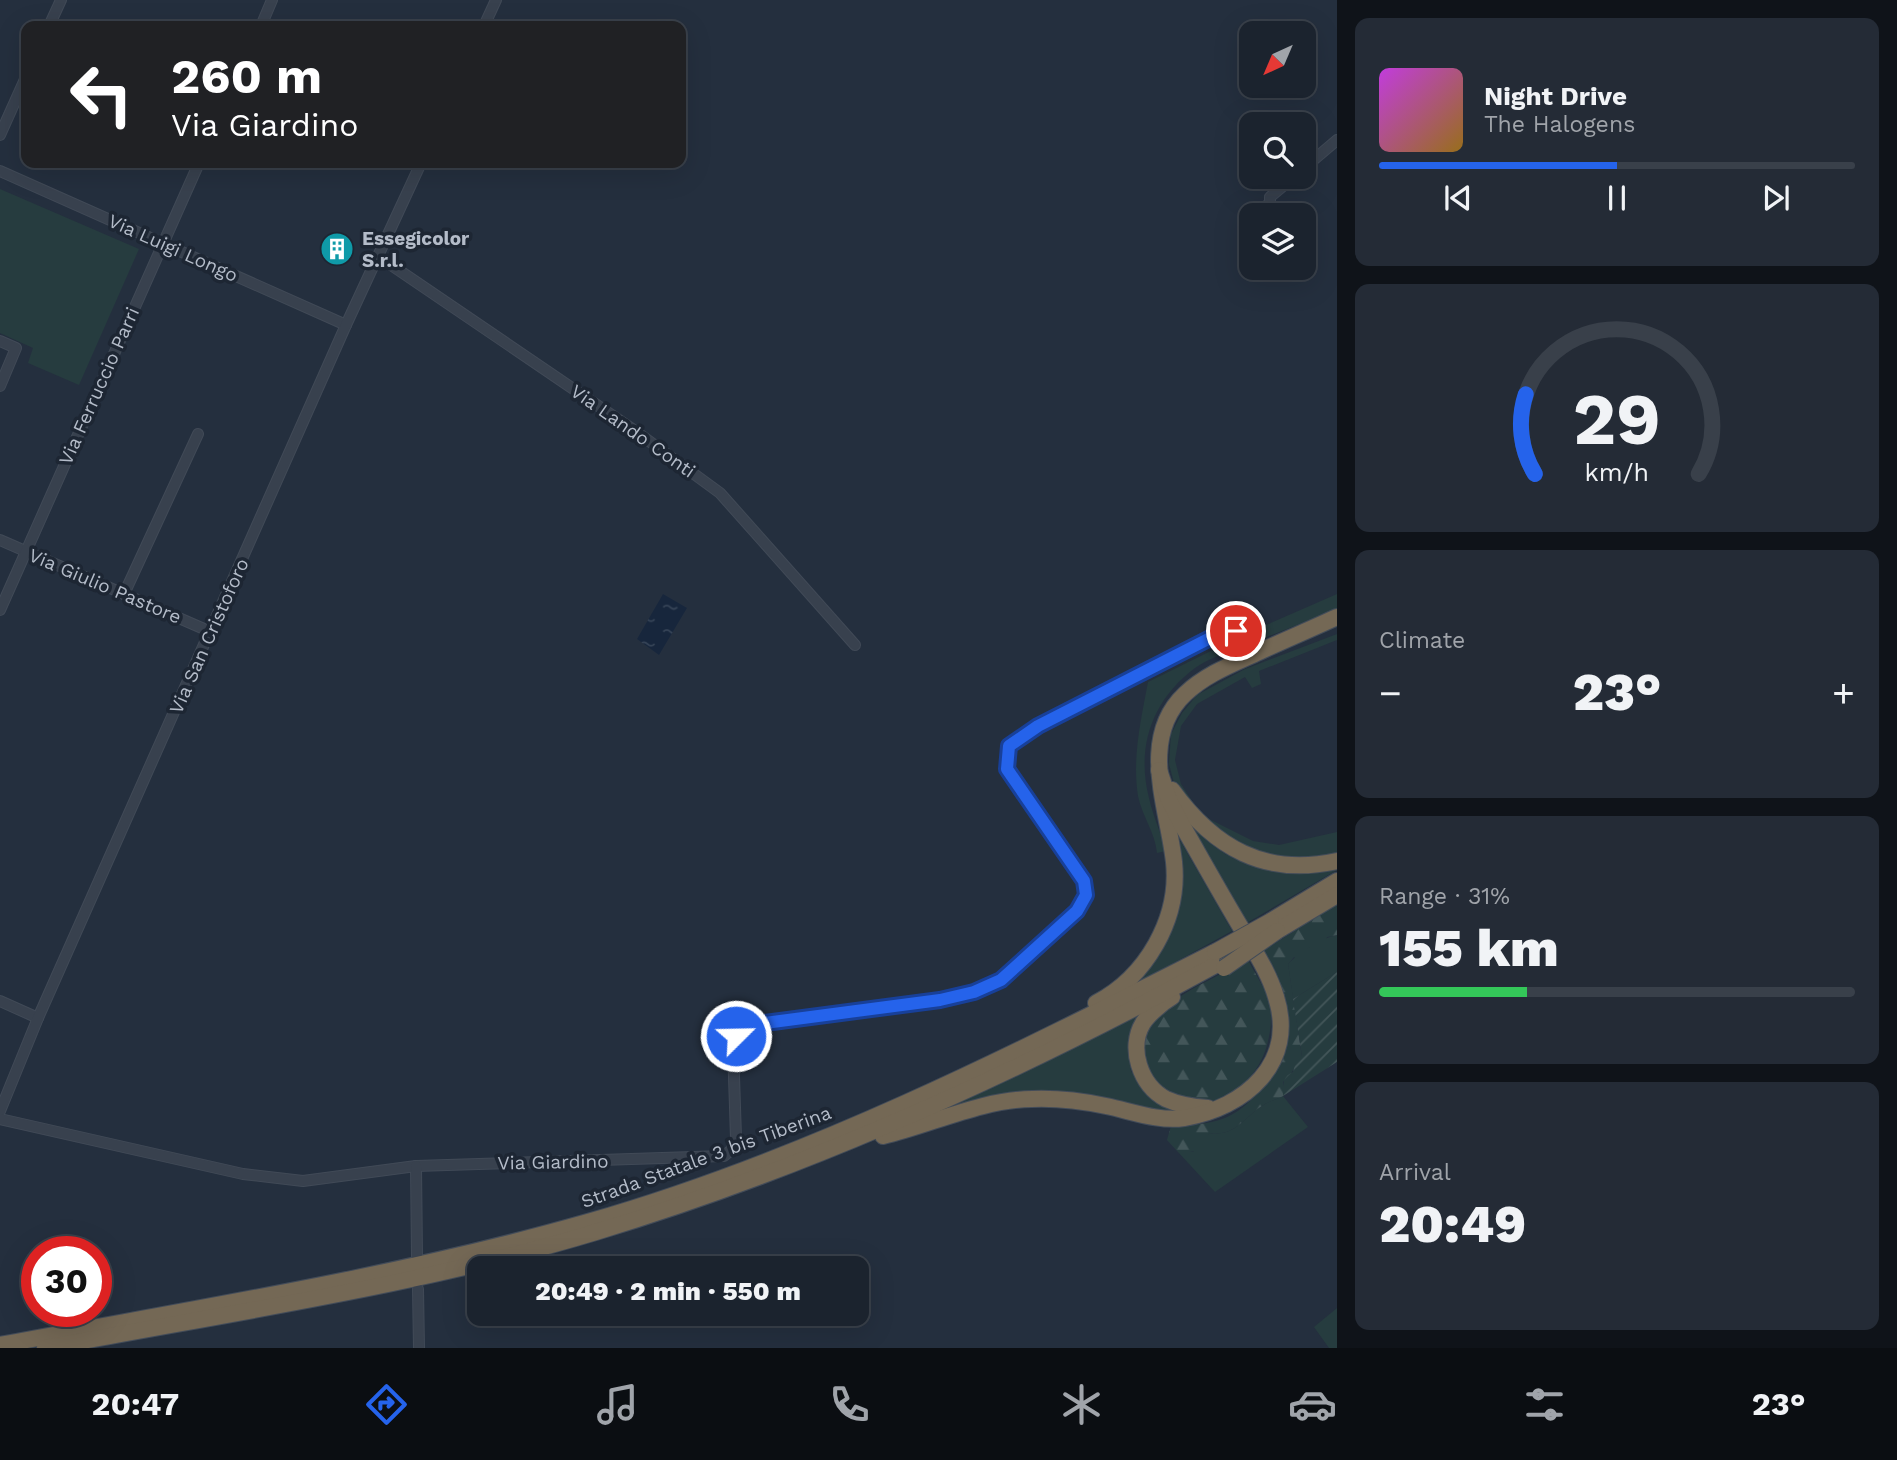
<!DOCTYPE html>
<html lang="en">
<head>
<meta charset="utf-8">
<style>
  :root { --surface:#1b232e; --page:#242b36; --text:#f1f3f6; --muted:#a0a4aa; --line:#39404a; --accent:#2563eb }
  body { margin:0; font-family:"Work Sans",sans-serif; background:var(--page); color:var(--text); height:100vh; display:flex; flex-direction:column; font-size:26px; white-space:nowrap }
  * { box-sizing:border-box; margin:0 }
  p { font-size:23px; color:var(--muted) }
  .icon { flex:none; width:38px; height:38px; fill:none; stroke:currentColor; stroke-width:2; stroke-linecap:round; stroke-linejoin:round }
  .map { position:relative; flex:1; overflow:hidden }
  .drawer { display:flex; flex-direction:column; gap:18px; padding:18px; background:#0f1319; width:560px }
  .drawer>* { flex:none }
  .hud { position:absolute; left:21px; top:21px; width:665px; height:147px; border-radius:14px; box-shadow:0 7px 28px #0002,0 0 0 2px var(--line); background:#202124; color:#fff; overflow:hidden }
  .needle { width:46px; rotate:224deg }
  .fabs { position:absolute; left:1239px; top:21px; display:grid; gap:14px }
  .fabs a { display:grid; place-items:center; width:77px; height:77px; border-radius:14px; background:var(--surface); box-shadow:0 7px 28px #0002,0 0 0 2px var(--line); font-size:35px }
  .speed { position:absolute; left:21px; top:1236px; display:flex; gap:14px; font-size:35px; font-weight:700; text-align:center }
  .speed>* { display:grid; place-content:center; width:91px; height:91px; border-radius:50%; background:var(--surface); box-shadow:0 7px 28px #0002,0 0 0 2px var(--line); line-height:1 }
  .speed .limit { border:10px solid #d22; background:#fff; color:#111 }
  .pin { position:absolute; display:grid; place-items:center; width:60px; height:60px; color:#fff; margin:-30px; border:4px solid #fff; border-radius:50%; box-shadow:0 2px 7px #0007 }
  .me { position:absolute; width:77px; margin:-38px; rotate:67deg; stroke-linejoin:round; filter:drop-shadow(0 0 5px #0008) }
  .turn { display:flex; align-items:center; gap:24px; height:147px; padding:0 35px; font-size:32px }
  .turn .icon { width:91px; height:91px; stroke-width:2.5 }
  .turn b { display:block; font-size:49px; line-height:60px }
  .big { font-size:52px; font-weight:800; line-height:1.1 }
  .drawer .tile { flex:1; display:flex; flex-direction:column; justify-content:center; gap:10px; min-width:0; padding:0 24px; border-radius:14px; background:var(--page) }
  .drawer .dial { align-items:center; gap:0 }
  .dial svg { height:182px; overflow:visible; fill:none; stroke:var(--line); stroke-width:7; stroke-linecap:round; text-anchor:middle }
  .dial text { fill:var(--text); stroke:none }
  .song { display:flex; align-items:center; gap:21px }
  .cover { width:84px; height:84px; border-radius:10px; background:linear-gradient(135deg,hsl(290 70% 55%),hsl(40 70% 35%)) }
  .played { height:7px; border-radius:4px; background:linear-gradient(90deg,var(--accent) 50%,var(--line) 50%) }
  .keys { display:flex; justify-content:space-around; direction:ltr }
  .heat { display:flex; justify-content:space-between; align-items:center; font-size:38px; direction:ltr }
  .charge { height:10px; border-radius:5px; background:linear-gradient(90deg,#34c759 31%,var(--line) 0) }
  .trip { position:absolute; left:467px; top:1256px; width:402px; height:70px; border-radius:14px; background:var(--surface); box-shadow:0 7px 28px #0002,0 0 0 2px var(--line); font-weight:800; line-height:70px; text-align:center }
  .menu { display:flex; height:112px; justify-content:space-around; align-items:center; background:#0b0e12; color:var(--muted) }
  .menu .icon { width:49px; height:49px }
  .menu .selected { color:var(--accent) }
  .menu b { font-size:32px; color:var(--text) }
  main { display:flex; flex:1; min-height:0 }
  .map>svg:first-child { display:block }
</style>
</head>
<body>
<main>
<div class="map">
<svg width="1337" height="1348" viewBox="0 0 1337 1348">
  <defs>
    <pattern id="forest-firs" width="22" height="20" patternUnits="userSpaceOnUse" patternTransform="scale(1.75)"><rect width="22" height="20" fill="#263c3f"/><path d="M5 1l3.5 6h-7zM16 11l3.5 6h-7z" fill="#435659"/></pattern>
    <pattern id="garden-furrows" width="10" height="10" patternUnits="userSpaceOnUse" patternTransform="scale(1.75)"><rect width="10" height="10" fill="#263c3f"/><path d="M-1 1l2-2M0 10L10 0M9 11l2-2" fill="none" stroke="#435659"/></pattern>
    <pattern id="water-ripples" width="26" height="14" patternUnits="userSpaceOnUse" patternTransform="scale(1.75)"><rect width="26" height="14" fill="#17263c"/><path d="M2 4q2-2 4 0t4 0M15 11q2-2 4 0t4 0" fill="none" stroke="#364457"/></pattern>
  </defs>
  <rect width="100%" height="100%" fill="#242f3e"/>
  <g fill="#263c3f">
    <polygon points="0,189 139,249 79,385 28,363 33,348 0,333"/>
    <polygon points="1337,594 1337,609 1254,642 1250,632"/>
    <polygon points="1337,634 1337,640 1259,671 1261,684 1252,688 1245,677 1197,704 1181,726 1175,760 1181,784 1198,810 1211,820 1253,841 1279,845 1337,832 1337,855 1323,859 1260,857 1210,829 1174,783 1169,764 1171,734 1182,713 1197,695 1245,669"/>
    <path d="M1227 643 1229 651C1218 656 1205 661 1195 668 1152 700 1136 747 1149 798 1153 816 1161 833 1166 851L1157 853C1155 832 1142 816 1138 796 1132 758 1141 719 1148 682Z"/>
    <path d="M1175 804C1183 814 1191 825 1200 834 1238 872 1286 877 1337 868V870L1245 924Z"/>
    <polygon points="1170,823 1232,931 1119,993 1167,931"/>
    <path d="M1337 935V972L1293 999 1288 964C1299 952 1321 938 1337 935Z"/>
    <polygon points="1147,1007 1128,1040 1131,1071 1143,1089 1182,1115 1115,1103 955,1106 954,1102"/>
    <path d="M1283 1096 1308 1127 1215 1192 1178 1152H1193L1209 1133C1235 1137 1243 1118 1262 1106 1268 1101 1276 1100 1283 1096Z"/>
    <polygon points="1337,1308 1337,1348 1329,1348 1314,1327"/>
  </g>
  <g fill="url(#forest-firs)">
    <path d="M1337 904V935L1327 937 1322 948 1316 945 1308 948 1303 961 1294 957 1288 964 1302 1057C1294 1067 1293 1073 1283 1082V1096C1276 1100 1269 1101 1262 1106 1243 1118 1235 1137 1209 1133 1203 1151 1196 1153 1178 1152L1167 1140 1171 1126C1189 1125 1208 1125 1225 1118 1256 1106 1284 1061 1286 1029 1287 1017 1268 966 1263 951Z"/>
    <path d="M1248 960C1254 972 1263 985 1268 998 1273 1012 1271 1031 1267 1045 1260 1071 1237 1097 1209 1102 1179 1106 1145 1085 1143 1054 1143 1044 1144 1032 1150 1023 1166 998 1221 975 1248 960Z"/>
  </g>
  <path fill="url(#garden-furrows)" d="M1337 972V1062L1283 1096C1283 1085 1282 1077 1293 1072L1295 1065 1302 1056 1293 999Z"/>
  <polygon fill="url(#water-ripples)" points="663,594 687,608 659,655 637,639"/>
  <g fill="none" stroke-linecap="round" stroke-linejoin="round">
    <defs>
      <g id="minor">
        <polyline points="49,26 61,0"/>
        <polyline points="261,26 272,0"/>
        <polyline points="484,26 496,0"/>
        <polyline points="0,135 26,77"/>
        <polyline points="1304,168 1337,140"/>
        <polyline points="0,171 346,325"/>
        <polyline points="1255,215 1270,203 1270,197 1294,177"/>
        <polyline points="378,256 638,433 720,493 855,645"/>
        <polyline points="0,341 16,348 0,386"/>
        <polyline points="0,540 211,632"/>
        <polyline points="124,594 198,434"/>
        <polyline points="0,610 199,163"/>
        <polyline points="0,1001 38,1018"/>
        <polyline points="0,1111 38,1018 346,325 421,163"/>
        <path d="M0 1119 243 1174 303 1181 416 1166 724 1156 731 1150 736 1138 733 1046C738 1029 749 1027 765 1022L940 1000 974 992 1001 980 1077 911 1086 895 1084 881 1007 769 1009 746 1038 726 1218 634 1236 631 1249 656"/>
        <polyline points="416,1166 417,1256"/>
        <polyline points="418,1289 419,1348"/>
      </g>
      <g id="highway">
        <path d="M1172 790C1214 848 1265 877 1337 861"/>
        <polyline points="1271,921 1337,881"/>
        <polyline points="1277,931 1337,895"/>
        <path d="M1172 997C1162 1003 1149 1014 1143 1023 1128 1048 1140 1085 1166 1099 1179 1105 1193 1107 1208 1108"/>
        <path d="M1096 1003C1146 977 1180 919 1174 862 1168 808 1138 738 1185 694 1206 674 1233 664 1259 652 1285 640 1311 629 1337 617"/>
        <path d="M883 1136C933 1124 980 1100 1032 1099 1057 1098 1082 1101 1106 1106 1131 1111 1159 1122 1184 1118 1245 1108 1297 1063 1276 997 1269 973 1255 952 1243 931 1222 896 1202 860 1182 825L1169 800 1159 770"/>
        <path d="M0 1345C196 1308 395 1277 588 1222 808 1159 1012 1055 1215 952"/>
        <path d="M45 1348C228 1313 418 1286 596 1232 814 1166 1022 1071 1221 962"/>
      </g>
    </defs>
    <use href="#minor" stroke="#414a57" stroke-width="12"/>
    <use href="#highway" stroke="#434c59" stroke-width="18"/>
    <use href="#minor" stroke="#38414e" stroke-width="10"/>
    <use href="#highway" stroke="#746855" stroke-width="16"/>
    <defs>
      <g id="highway-bridge">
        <polyline points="1215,952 1271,921"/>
        <polyline points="1224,968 1277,931"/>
      </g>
    </defs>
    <use href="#highway-bridge" stroke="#434c59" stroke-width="18" stroke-linecap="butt"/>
    <use href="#highway-bridge" stroke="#746855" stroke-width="16"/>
  </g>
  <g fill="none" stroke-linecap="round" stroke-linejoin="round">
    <defs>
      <polyline id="route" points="736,1036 746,1027 765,1023 940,1000 974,992 1001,980 1077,911 1086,895 1084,881 1007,769 1009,746 1038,726 1218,634 1236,631"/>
    </defs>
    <use href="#route" stroke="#184099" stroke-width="18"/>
    <use href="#route" stroke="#2563eb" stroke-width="12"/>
  </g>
  <defs>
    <symbol id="building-disc" viewBox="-11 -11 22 22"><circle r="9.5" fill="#0f9aa8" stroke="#1d2633"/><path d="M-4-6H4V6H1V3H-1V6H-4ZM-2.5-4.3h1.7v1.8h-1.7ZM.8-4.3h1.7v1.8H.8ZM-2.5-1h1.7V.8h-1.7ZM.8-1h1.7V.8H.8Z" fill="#fff"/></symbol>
  </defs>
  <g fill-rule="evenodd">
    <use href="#building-disc" x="318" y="230" width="38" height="38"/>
  </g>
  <g text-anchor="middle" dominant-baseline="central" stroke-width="7" stroke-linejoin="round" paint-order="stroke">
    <g font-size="19" font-weight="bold" fill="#b4bcc9" stroke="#1d2633" text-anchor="start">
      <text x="362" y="238">Essegicolor<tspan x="362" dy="22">S.r.l.</tspan></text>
    </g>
    <g font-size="19" fill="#b4bcc9" stroke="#1d2633">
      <text transform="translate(173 248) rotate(24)">Via Luigi Longo</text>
      <text transform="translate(99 386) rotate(-66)">Via Ferruccio Parri</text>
      <text transform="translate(633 431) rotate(35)">Via Lando Conti</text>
      <text transform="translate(105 586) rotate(23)">Via Giulio Pastore</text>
      <text transform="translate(209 636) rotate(-66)">Via San Cristoforo</text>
      <text transform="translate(706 1157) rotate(-20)">Strada Statale 3 bis Tiberina</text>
      <text transform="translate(553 1162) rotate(-1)">Via Giardino</text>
    </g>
  </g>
</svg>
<div class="fabs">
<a><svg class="needle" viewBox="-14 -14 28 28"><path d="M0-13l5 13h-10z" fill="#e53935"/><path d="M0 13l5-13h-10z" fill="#a0a4aa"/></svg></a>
<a><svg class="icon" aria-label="search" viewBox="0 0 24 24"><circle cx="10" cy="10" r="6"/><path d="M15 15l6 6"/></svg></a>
<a><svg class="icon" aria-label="layers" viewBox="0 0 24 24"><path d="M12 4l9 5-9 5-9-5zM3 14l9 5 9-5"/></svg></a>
</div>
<div class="speed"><div class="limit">30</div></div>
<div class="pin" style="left:1236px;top:631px;background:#d93025"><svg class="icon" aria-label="arrive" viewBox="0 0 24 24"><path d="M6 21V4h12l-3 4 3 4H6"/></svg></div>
<svg class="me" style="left:736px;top:1036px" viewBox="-20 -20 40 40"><circle r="17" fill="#2563eb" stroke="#fff" stroke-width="3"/><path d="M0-11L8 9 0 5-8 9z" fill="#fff"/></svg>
<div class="trip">20:49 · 2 min · 550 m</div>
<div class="hud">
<div class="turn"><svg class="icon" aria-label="left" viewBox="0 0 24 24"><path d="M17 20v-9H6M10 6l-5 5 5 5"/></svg><div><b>260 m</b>Via Giardino</div></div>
</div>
</div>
<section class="drawer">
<div class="tile">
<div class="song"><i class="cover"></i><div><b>Night Drive</b><p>The Halogens</p></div></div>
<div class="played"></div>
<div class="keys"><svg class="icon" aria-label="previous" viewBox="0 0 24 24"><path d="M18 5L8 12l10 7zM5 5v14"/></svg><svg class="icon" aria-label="pause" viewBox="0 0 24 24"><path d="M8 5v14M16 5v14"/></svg><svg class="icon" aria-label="next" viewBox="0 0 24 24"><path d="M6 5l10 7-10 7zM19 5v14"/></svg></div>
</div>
<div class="tile dial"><svg viewBox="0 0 100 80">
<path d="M14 69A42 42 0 1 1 86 69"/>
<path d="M14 69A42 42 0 0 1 10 34" stroke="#2563eb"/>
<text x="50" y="56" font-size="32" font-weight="700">29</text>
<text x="50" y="72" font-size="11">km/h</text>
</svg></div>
<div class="tile"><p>Climate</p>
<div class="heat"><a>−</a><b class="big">23°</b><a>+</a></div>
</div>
<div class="tile"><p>Range · 31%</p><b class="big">155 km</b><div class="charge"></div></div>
<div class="tile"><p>Arrival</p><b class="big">20:49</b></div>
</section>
</main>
<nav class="menu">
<b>20:47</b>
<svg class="icon selected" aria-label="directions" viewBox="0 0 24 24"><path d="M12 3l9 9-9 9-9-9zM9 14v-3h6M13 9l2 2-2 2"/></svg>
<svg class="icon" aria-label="music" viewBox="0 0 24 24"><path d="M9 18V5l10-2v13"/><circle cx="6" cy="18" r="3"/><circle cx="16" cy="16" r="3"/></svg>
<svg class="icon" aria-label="phone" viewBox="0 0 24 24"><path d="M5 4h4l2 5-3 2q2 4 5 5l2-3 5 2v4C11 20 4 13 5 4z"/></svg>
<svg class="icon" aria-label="climate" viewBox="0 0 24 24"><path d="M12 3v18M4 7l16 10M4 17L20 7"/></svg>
<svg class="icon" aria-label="car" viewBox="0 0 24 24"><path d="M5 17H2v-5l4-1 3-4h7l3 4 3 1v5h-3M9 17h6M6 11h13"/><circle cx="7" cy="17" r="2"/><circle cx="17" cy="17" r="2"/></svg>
<svg class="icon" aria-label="filters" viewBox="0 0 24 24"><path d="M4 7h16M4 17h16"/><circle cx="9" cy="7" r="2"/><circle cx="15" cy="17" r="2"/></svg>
<b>23°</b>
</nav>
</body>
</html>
